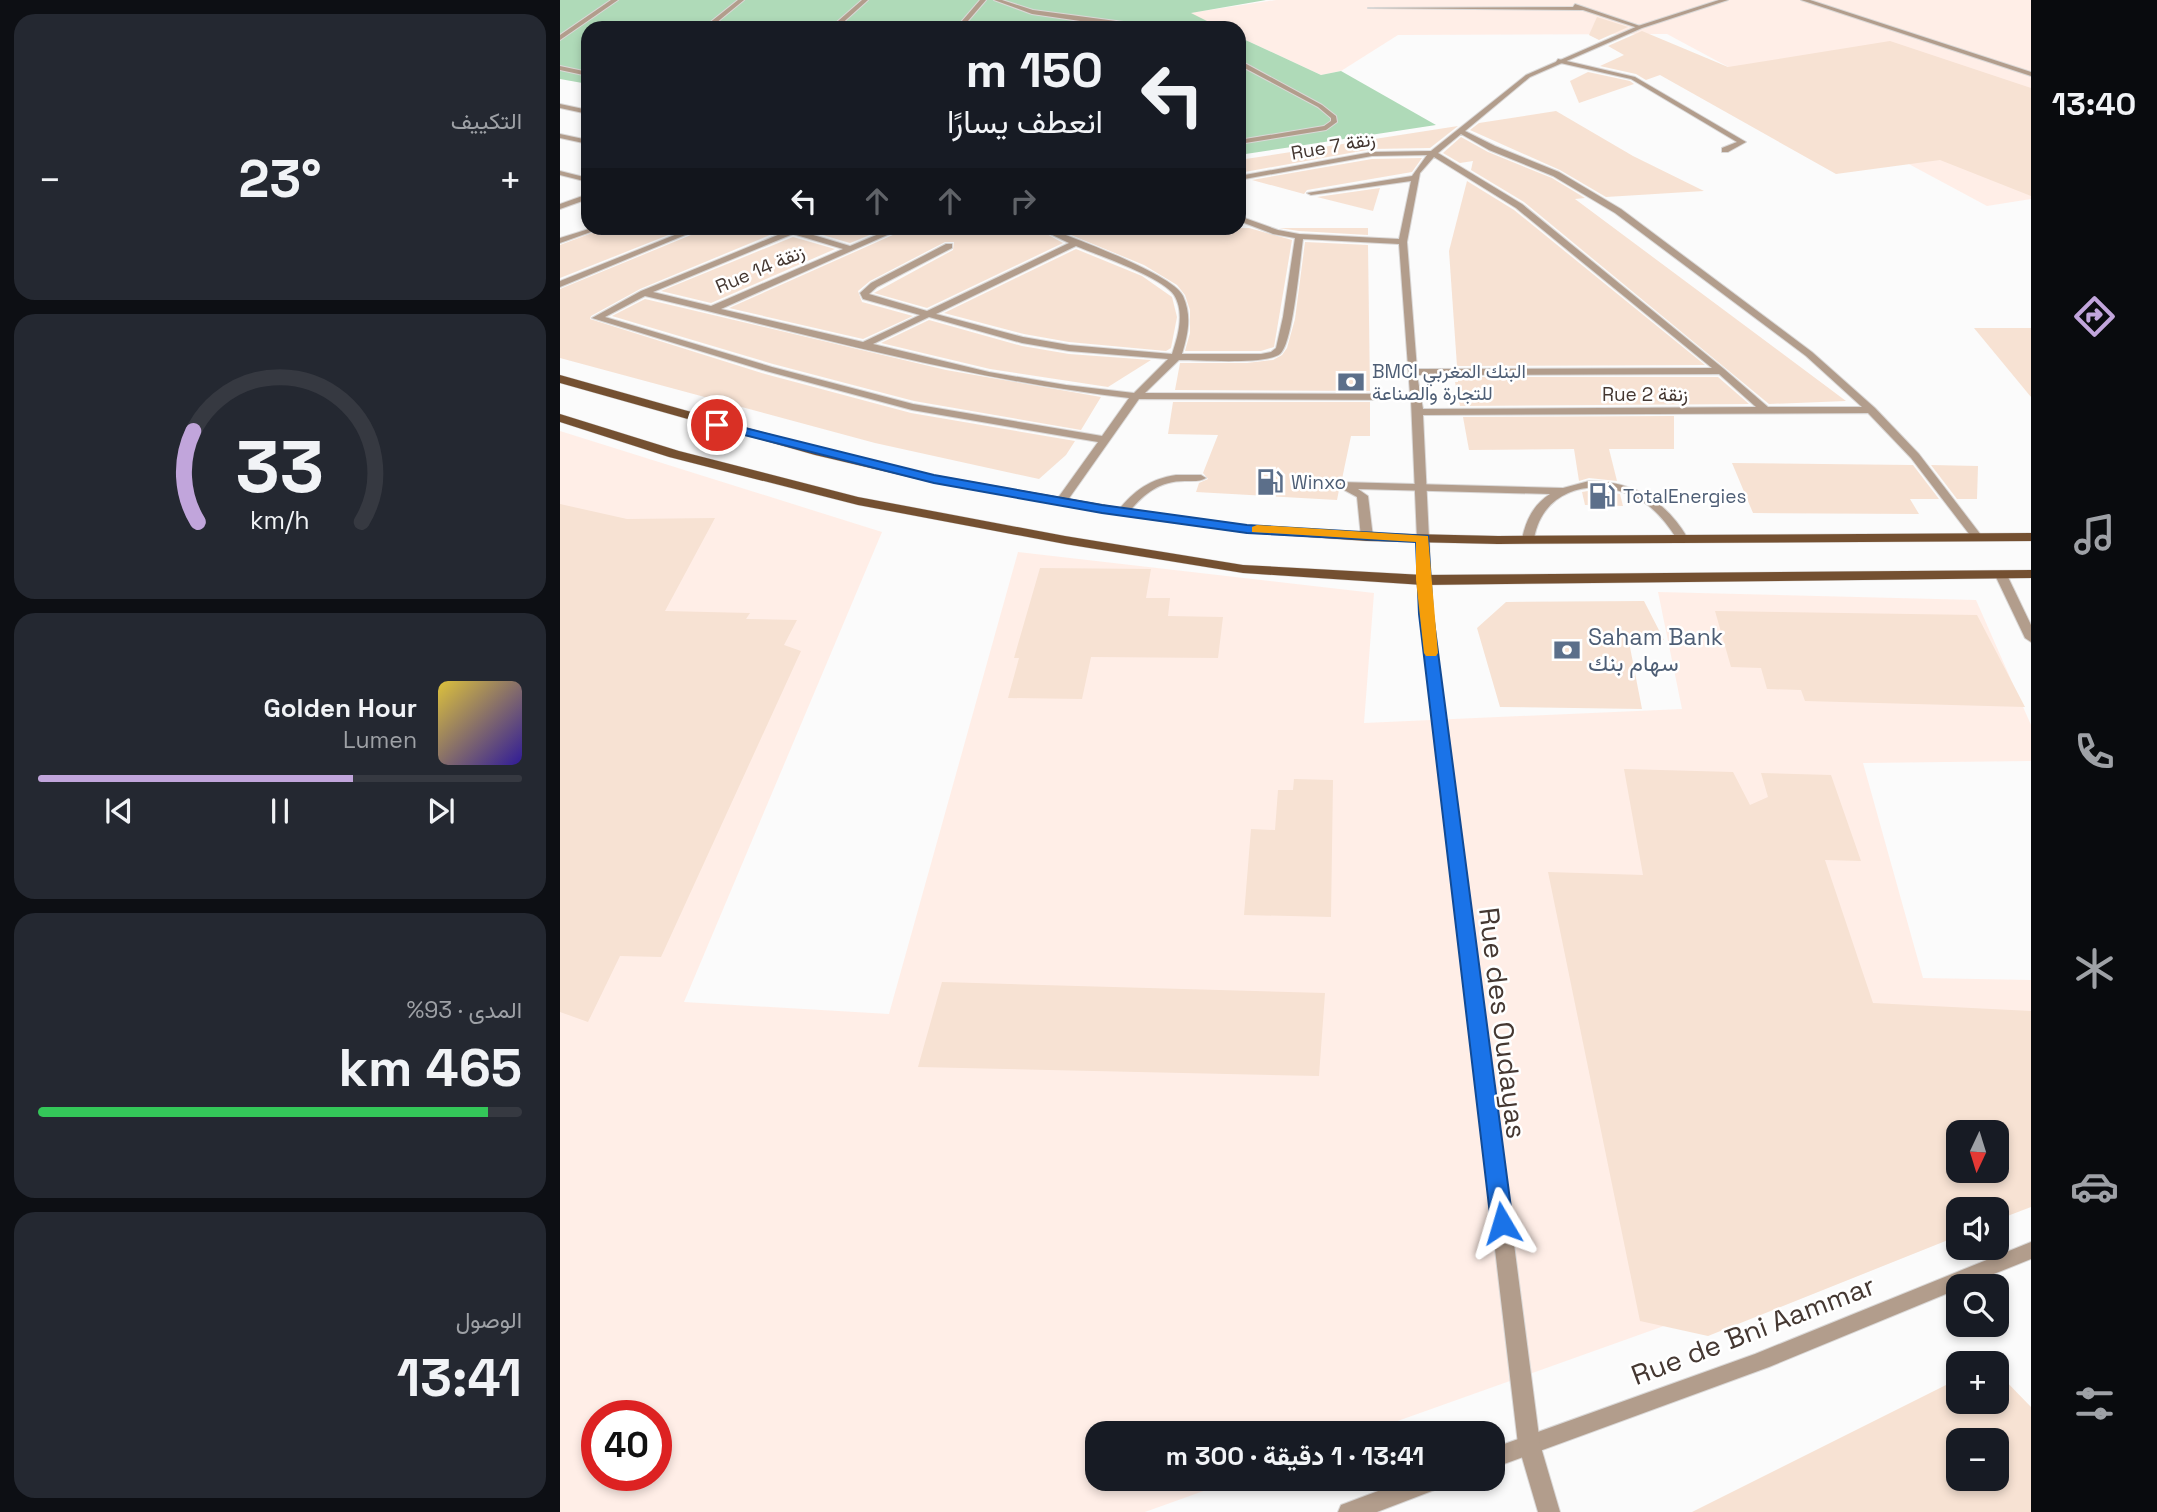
<!DOCTYPE html>
<html lang="ar">
<head>
<meta charset="utf-8">
<style>
  :root { --surface:#171b24; --page:#242831; --text:#f1f3f6; --muted:#9ea1a6; --line:#363941; --accent:#c1a5db }
  body { margin:0; font-family:"Space Grotesk",Vazirmatn,sans-serif; background:var(--page); color:var(--text); direction:rtl; height:100vh; display:flex; flex-direction:column; font-size:26px; white-space:nowrap }
  * { box-sizing:border-box; margin:0 }
  p { font-size:23px; color:var(--muted) }
  .icon { flex:none; width:38px; height:38px; fill:none; stroke:currentColor; stroke-width:2; stroke-linecap:round; stroke-linejoin:round }
  .map { position:relative; flex:1; overflow:hidden; direction:ltr }
  .panel { display:flex; flex-direction:column; gap:14px; padding:14px; background:#0d0f14; width:560px }
  .panel>* { flex:none }
  .guide { position:absolute; left:21px; top:21px; width:665px; height:214px; border-radius:21px; box-shadow:0 4px 10px #0003; direction:rtl; background:#171b24; color:var(--text); overflow:hidden }
  .needle { width:46px; rotate:184deg }
  .fabs { position:absolute; left:1386px; top:1120px; display:grid; gap:14px }
  .fabs a { display:grid; place-items:center; width:63px; height:63px; border-radius:14px; background:var(--surface); box-shadow:0 4px 10px #0003; font-size:35px }
  .speed { position:absolute; left:21px; top:1400px; display:flex; gap:14px; font-size:35px; font-weight:700; text-align:center }
  .speed>* { display:grid; place-content:center; width:91px; height:91px; border-radius:50%; background:var(--surface); box-shadow:0 4px 10px #0003; line-height:1 }
  .speed .limit { border:10px solid #d22; background:#fff; color:#111 }
  .pin { position:absolute; display:grid; place-items:center; width:60px; height:60px; color:#fff; margin:-30px; border:4px solid #fff; border-radius:50%; box-shadow:0 2px 7px #0007 }
  .me { position:absolute; width:77px; margin:-38px; rotate:353deg; stroke-linejoin:round; filter:drop-shadow(0 0 5px #0008) }
  .turn { display:flex; align-items:center; gap:24px; height:147px; padding:0 28px; font-size:32px }
  .turn .icon { width:91px; height:91px; stroke-width:2.5 }
  .turn b { display:block; font-size:49px; line-height:60px }
  .lanes { display:flex; align-items:center; height:66px; padding:0 28px; background:#0003; justify-content:center; gap:35px; direction:ltr }
  .lanes .off { opacity:.35 }
  .big { font-size:52px; font-weight:700; line-height:1.1 }
  .panel .tile { flex:1; display:flex; flex-direction:column; justify-content:center; gap:10px; min-width:0; padding:0 24px; border-radius:21px; background:var(--page) }
  .panel .dial { align-items:center; gap:0 }
  .dial svg { height:182px; overflow:visible; fill:none; stroke:var(--line); stroke-width:7; stroke-linecap:round; text-anchor:middle }
  .dial text { fill:var(--text); stroke:none }
  .song { display:flex; align-items:center; gap:21px }
  .cover { width:84px; height:84px; border-radius:10px; background:linear-gradient(135deg,hsl(50 70% 55%),hsl(250 70% 35%)) }
  .played { height:7px; border-radius:4px; background:linear-gradient(90deg,var(--accent) 65%,var(--line) 65%) }
  .keys { display:flex; justify-content:space-around; direction:ltr }
  .heat { display:flex; justify-content:space-between; align-items:center; font-size:38px; direction:ltr }
  .charge { height:10px; border-radius:5px; background:linear-gradient(90deg,#34c759 93%,var(--line) 0) }
  .trip { position:absolute; left:525px; top:1421px; width:420px; height:70px; border-radius:21px; background:var(--surface); box-shadow:0 4px 10px #0003; font-weight:700; line-height:70px; text-align:center; direction:rtl }
  main { display:flex; flex:1; min-height:0 }
  .tab-bar { display:flex; flex-direction:column; width:126px; justify-content:space-around; align-items:center; background:#090b0e; color:var(--muted) }
  .tab-bar .icon { width:49px; height:49px }
  .tab-bar .on { color:var(--accent) }
  .tab-bar b { font-size:32px; color:var(--text) }
  .map>svg:first-child { display:block }
</style>
</head>
<body>
<main>
<nav class="tab-bar">
<b>13:40</b>
<svg class="icon on" aria-label="directions" viewBox="0 0 24 24"><path d="M12 3l9 9-9 9-9-9zM9 14v-3h6M13 9l2 2-2 2"/></svg>
<svg class="icon" aria-label="music" viewBox="0 0 24 24"><path d="M9 18V5l10-2v13"/><circle cx="6" cy="18" r="3"/><circle cx="16" cy="16" r="3"/></svg>
<svg class="icon" aria-label="phone" viewBox="0 0 24 24"><path d="M5 4h4l2 5-3 2q2 4 5 5l2-3 5 2v4C11 20 4 13 5 4z"/></svg>
<svg class="icon" aria-label="climate" viewBox="0 0 24 24"><path d="M12 3v18M4 7l16 10M4 17L20 7"/></svg>
<svg class="icon" aria-label="car" viewBox="0 0 24 24"><path d="M5 17H2v-5l4-1 3-4h7l3 4 3 1v5h-3M9 17h6M6 11h13"/><circle cx="7" cy="17" r="2"/><circle cx="17" cy="17" r="2"/></svg>
<svg class="icon" aria-label="filters" viewBox="0 0 24 24"><path d="M4 7h16M4 17h16"/><circle cx="9" cy="7" r="2"/><circle cx="15" cy="17" r="2"/></svg>
</nav>
<div class="map">
<svg width="1471" height="1512" viewBox="0 0 1471 1512">
  <rect width="100%" height="100%" fill="#fbfbfb"/>
  <g fill="#ffeee7" fill-rule="evenodd">
    <polygon points="716,0 1471,0 1471,199 1427,206 1107,34 838,35 781,71 761,75 679,37 679,28 661,28 629,13"/>
    <path d="M0 431 322 532 124 1002 329 1014 458 552 814 593 804 723 1122 709 1098 592 1416 600 1471 725V761L1303 763 1363 978 1471 980V1194L1430 1209H1398V1221L804 1433H537V1479H677L585 1512H0ZM1398 1132H1437V1171H1398ZM37 1416H96V1475H37Z"/>
  </g>
  <g fill="#afdab8">
    <polygon points="0,0 706,0 631,13 661,28 28,28 28,84 0,79"/>
    <polygon points="679,37 761,75 781,71 876,125 679,155"/>
  </g>
  <g fill="#f7e2d3" fill-rule="evenodd">
    <polygon points="1037,17 1068,27 1039,40 1029,35"/>
    <polygon points="1082,31 1168,67 1330,41 1471,88 1471,196 1380,160 1276,174 1100,75 1086,80 1076,74 1040,66 1064,55 1048,46"/>
    <polygon points="1028,72 1070,81 1074,84 1019,103 1010,81"/>
    <polygon points="996,111 1073,156 1144,191 1046,197 1000,170 910,130 919,123"/>
    <polygon points="898,126 870,148 812,149 679,173 679,160"/>
    <polygon points="901,137 928,152 992,178 1025,198 1015,199 1286,401 1209,404 964,202 911,170 913,161 900,163 883,153"/>
    <polygon points="862,158 852,172 747,190 744,194 692,180 812,159"/>
    <polygon points="907,181 954,210 1145,365 897,366 889,251"/>
    <polygon points="820,188 813,211 757,197"/>
    <polygon points="45,228 126,228 0,278 0,245"/>
    <polygon points="144,228 223,228 222,230 80,289 31,316 30,319 205,374 351,413 515,441 506,455 479,479 315,443 0,358 0,289 143,230"/>
    <polygon points="247,228 327,228 290,243 246,230"/>
    <polygon points="345,228 476,228 503,243 367,308 314,293 393,250 394,242 385,242 310,281 298,291 302,302 353,316 303,339 169,308 344,230"/>
    <polygon points="494,228 689,228 732,240 714,347 701,351 625,351 630,333 630,310 625,295 617,285 584,265"/>
    <polygon points="719,228 808,228 808,235 739,231"/>
    <polygon points="233,237 275,249 151,303 101,291"/>
    <polygon points="745,242 808,245 810,391 615,390 620,363 687,363 713,360 722,355 727,348 735,319"/>
    <polygon points="516,249 582,276 612,297 617,317 611,348 606,351 509,342 464,334 384,313"/>
    <polygon points="85,299 386,370 541,397 521,430 354,401 213,364 52,316"/>
    <polygon points="369,320 462,346 509,354 591,360 548,387 430,369 321,343"/>
    <polygon points="1414,328 1471,328 1471,397"/>
    <polygon points="898,377 1158,377 1189,404 900,406 895,382 898,382"/>
    <polygon points="613,402 810,402 810,436 791,436 782,479 773,484 779,490 777,500 636,492 639,483 648,479 643,473 658,435 608,434"/>
    <polygon points="1114,416 1114,449 1049,449 1057,481 1029,478 1019,481 1014,449 909,450 903,417"/>
    <polygon points="1172,463 1353,465 1379,499 1350,499 1359,514 1193,513"/>
    <polygon points="1371,465 1418,466 1417,499 1397,499"/>
    <polygon points="1034,490 1060,494 1063,506 1025,505 1022,492"/>
    <polygon points="0,504 67,519 155,518 105,611 190,613 186,619 237,620 224,645 241,651 101,957 60,956 28,1022 0,1012"/>
    <polygon points="480,568 591,569 586,598 610,598 608,616 663,617 658,658 531,657 522,699 448,698 459,658 454,658"/>
    <polygon points="1084,601 1104,640 1069,642 1082,709 940,707 917,628 946,602"/>
    <polygon points="1155,611 1417,615 1465,707 1245,701 1241,690 1207,689 1201,668 1171,667"/>
    <path d="M1064 769 1173 772 1190 805 1208 797 1201 773 1271 775 1301 861 1265 860 1313 1003 1471 1011V1207L1437 1220V1209H1398V1236L1148 1336 1080 1321 988 872 1083 875ZM1398 1132H1437V1171H1398Z"/>
    <polygon points="734,779 773,780 771,917 684,915 691,829 715,830 718,790 733,790"/>
    <polygon points="382,982 765,993 759,1076 358,1067"/>
    <path d="M1437 1372 1471 1407V1512H1132L1398 1379V1402H1437ZM1398 1440H1437V1479H1398Z"/>
  </g>
  <g fill="none" stroke-linecap="round" stroke-linejoin="round">
    <defs>
      <g id="service">
        <polygon points="1015,4 1083,27 1078,28 1023,10 808,8 1013,7"/>
        <polygon points="998,59 1075,77 1186,142 1168,152 1162,152 1162,148 1177,142 1071,79 996,62"/>
        <path d="M616 475H641L646 478C640 482 633 481 625 481 598 481 583 495 567 514L563 515 557 512C573 491 590 479 616 475Z"/>
        <path d="M1029 481C1072 481 1105 500 1127 537L1125 539H1117C1108 525 1099 513 1085 503 1044 475 983 484 974 539L968 542 962 539C966 520 973 505 990 494L798 489 808 496 813 537 807 540 801 537 797 497 775 485 780 482 1003 488Z"/>
      </g>
      <g id="minor">
        <polygon points="51,0 58,0 0,40 0,35"/>
        <polygon points="178,0 184,0 150,28 143,28"/>
        <polygon points="302,0 308,0 277,28 270,28"/>
        <polygon points="420,0 426,0 402,28 396,28"/>
        <polygon points="434,0 442,0 473,10 609,28 540,24 537,28 531,28 534,23 472,14"/>
        <path d="M1159 0H1168L1082 28 970 77 905 131 935 146 999 172 1061 209 1252 352 1315 408 1359 454 1421 535V539H1413L1351 458 1308 413 863 415 869 539 863 542 857 539 851 400 579 399 505 504 501 505 495 502 538 442 352 410 206 371 32 318 81 291 225 232V228H245L240 231 290 246 333 228H343L161 309 303 342 360 315 303 299 300 293 311 283 386 244H392V248L317 287 309 294 367 311 509 243 478 228H488C513 238 613 274 623 296 632 316 628 334 622 354H701L711 352 716 348 723 317 735 238 713 234 679 221V216L718 230 739 234 839 239 851 181 751 195 747 193 852 176 867 155 812 156 679 180V176L812 152 871 151 966 75 1078 26ZM901 134 929 150 993 176 1055 213 1246 356 1302 407H1208L1164 369 962 204 878 153ZM874 157 956 208 1152 368 857 369 847 242 860 173ZM233 234 283 249 151 306 93 292ZM743 239 839 244 850 394 585 393 619 360C640 360 705 365 720 354 733 344 740 259 743 239ZM516 246C537 255 602 277 614 295 625 313 618 336 612 354L509 345 463 337 376 314ZM85 296C246 334 405 379 569 398L542 436 353 404 212 367 45 317ZM369 317 462 343 509 351 608 359 574 393 506 385 429 372 313 344ZM1159 374 1196 407 863 409 857 375Z"/>
        <polygon points="1241,0 1250,0 1471,72 1471,76"/>
        <polygon points="679,60 762,105 776,116 777,122 766,130 679,144 679,140 764,126 771,121 771,118 758,107 679,65"/>
        <polygon points="0,66 28,72 28,76 0,70"/>
        <polygon points="0,104 28,110 28,114 0,108"/>
        <polygon points="0,134 28,140 28,144 0,138"/>
        <polygon points="0,171 28,178 28,182 0,175"/>
        <polygon points="28,194 28,199 0,209 0,204"/>
        <polygon points="32,228 42,228 0,243 0,238"/>
        <polygon points="132,228 142,228 0,287 0,281"/>
        <polygon points="1441,571 1447,575 1471,625 1471,642 1465,638 1435,575"/>
        <polygon points="1471,1242 1471,1259 1404,1286 1398,1286 1398,1289 1209,1367 933,1468 933,1448 1195,1354"/>
        <polygon points="850,1479 888,1479 885,1486 817,1512 778,1512 781,1505"/>
      </g>
      <polygon id="tertiary" points="863,536 869,539 872,614 980,1444 1000,1512 978,1512 958,1444 860,614 857,539"/>
      <g id="primary">
        <polygon points="0,375 263,449 374,475 563,508 687,525 807,533 938,536 1471,533 1471,541 938,544 807,541 687,533 563,516 374,483 255,455 0,383"/>
        <polygon points="0,414 119,451 298,497 505,536 683,565 863,575 1471,570 1471,578 863,585 683,573 505,544 298,505 109,457 0,422"/>
      </g>
    </defs>
    <use href="#service" stroke="#dad8d7" stroke-width="2"/>
    <use href="#minor" stroke="#dad8d7" stroke-width="2"/>
    <use href="#tertiary" stroke="#dad8d7" stroke-width="2"/>
    <use href="#primary" stroke="#dad8d7" stroke-width="1"/>
    <use href="#service" fill="#b29d8c" fill-rule="evenodd"/>
    <use href="#minor" fill="#b29d8c" fill-rule="evenodd"/>
    <use href="#tertiary" fill="#b29d8c" fill-rule="evenodd"/>
    <use href="#primary" fill="#745031" fill-rule="evenodd"/>
  </g>
  <polygon fill="#1a73e8" stroke="#114b97" stroke-width="2" points="157,421 374,475 542,505 687,525 868,536 873,614 953,1223 949,1229 942,1232 934,1229 931,1223 859,614 856,542 687,533 542,513 374,483 153,427 151,425"/>
  <polygon fill="#f59e0b" points="697,525 868,536 878,653 876,656 866,656 864,653 856,580 856,542 692,532 692,527"/>
  <defs>
    <symbol id="bank-bare" viewBox="-9 -9 18 18"><path d="M-6-4H6V4H-6ZM0-2.3a2.3 2.3 0 1 0 0 4.6a2.3 2.3 0 1 0 0-4.6Z" fill="#5c6f8a" stroke="#fff" stroke-width="2.5" paint-order="stroke"/></symbol>
    <symbol id="fuel-bare" viewBox="-9 -9 18 18"><path d="M-5.5-6h7V0h2V4h1.3V-2.5L3-4.5l.8-.8L6-3V5H2.5V1h-1V6h-7ZM-4.2-4.7v3.2H.2V-4.7Z" fill="#5c6f8a" stroke="#fff" stroke-width="2.5" paint-order="stroke"/></symbol>
  </defs>
  <g fill-rule="evenodd">
    <use href="#bank-bare" x="772" y="363" width="38" height="38"/>
    <use href="#fuel-bare" x="691" y="463" width="38" height="38"/>
    <use href="#fuel-bare" x="1023" y="477" width="38" height="38"/>
    <use href="#bank-bare" x="988" y="631" width="38" height="38"/>
  </g>
  <g text-anchor="middle" dominant-baseline="central" stroke-width="5" stroke-linejoin="round" paint-order="stroke">
    <g font-size="19" fill="#453832" stroke="#fff">
      <text transform="translate(773 146) rotate(-10)">Rue 7 زنقة</text>
      <text transform="translate(200 269) rotate(-23)">Rue 14 زنقة</text>
      <text x="1085" y="394">Rue 2 زنقة</text>
    </g>
    <g font-size="19" fill="#4e5e75" stroke="#fff" text-anchor="start">
      <text x="812" y="371">BMCI البنك المغربي<tspan x="812" dy="22">للتجارة والصناعة</tspan></text>
      <text x="731" y="482">Winxo</text>
      <text x="1063" y="496">TotalEnergies</text>
    </g>
    <g font-size="23" fill="#4e5e75" stroke="#fff" text-anchor="start">
      <text x="1028" y="637">Saham Bank<tspan x="1028" dy="26">سهام بنك</tspan></text>
    </g>
    <g font-size="28" fill="#453832" stroke="#fff">
      <text transform="translate(943 1023) rotate(83)">Rue des Oudayas</text>
      <text transform="translate(1193 1330) rotate(-21)">Rue de Bni Aammar</text>
    </g>
  </g>
</svg>
<div class="fabs">
<a><svg class="needle" viewBox="-14 -14 28 28"><path d="M0-13l5 13h-10z" fill="#e53935"/><path d="M0 13l5-13h-10z" fill="#9ea1a6"/></svg></a>
<a><svg class="icon" aria-label="sound" viewBox="0 0 24 24"><path d="M4 9h4l5-4v14l-5-4H4zM17 9q2 3 0 6"/></svg></a>
<a><svg class="icon" aria-label="search" viewBox="0 0 24 24"><circle cx="10" cy="10" r="6"/><path d="M15 15l6 6"/></svg></a>
<a>+</a>
<a>−</a>
</div>
<div class="speed"><div class="limit">40</div></div>
<div class="pin" style="left:157px;top:425px;background:#d93025"><svg class="icon" aria-label="arrive" viewBox="0 0 24 24"><path d="M6 21V4h12l-3 4 3 4H6"/></svg></div>
<svg class="me" style="left:942px;top:1223px" viewBox="-20 -20 40 40"><path d="M0-17L14 15 0 8-14 15z" fill="#1a73e8" stroke="#fff" stroke-width="4"/></svg>
<div class="trip">13:41 · 1 دقيقة · 300 m</div>
<div class="guide">
<div class="turn"><svg class="icon" aria-label="left" viewBox="0 0 24 24"><path d="M17 20v-9H6M10 6l-5 5 5 5"/></svg><div><b>150 m</b>انعطف يسارًا</div></div>
<div class="lanes"><svg class="icon" aria-label="left" viewBox="0 0 24 24"><path d="M17 20v-9H6M10 6l-5 5 5 5"/></svg><svg class="icon off" aria-label="ahead" viewBox="0 0 24 24"><path d="M12 20V5M6 11l6-6 6 6"/></svg><svg class="icon off" aria-label="ahead" viewBox="0 0 24 24"><path d="M12 20V5M6 11l6-6 6 6"/></svg><svg class="icon off" aria-label="right" viewBox="0 0 24 24"><path d="M7 20v-9h11M14 6l5 5-5 5"/></svg></div>
</div>
</div>
<section class="panel">
<div class="tile"><p>التكييف</p>
<div class="heat"><a>−</a><b class="big">23°</b><a>+</a></div>
</div>
<div class="tile dial"><svg viewBox="0 0 100 80">
<path d="M14 69A42 42 0 1 1 86 69"/>
<path d="M14 69A42 42 0 0 1 12 29" stroke="#c1a5db"/>
<text x="50" y="56" font-size="32" font-weight="700">33</text>
<text x="50" y="72" font-size="11">km/h</text>
</svg></div>
<div class="tile">
<div class="song"><i class="cover"></i><div><b>Golden Hour</b><p>Lumen</p></div></div>
<div class="played"></div>
<div class="keys"><svg class="icon" aria-label="previous" viewBox="0 0 24 24"><path d="M18 5L8 12l10 7zM5 5v14"/></svg><svg class="icon" aria-label="pause" viewBox="0 0 24 24"><path d="M8 5v14M16 5v14"/></svg><svg class="icon" aria-label="next" viewBox="0 0 24 24"><path d="M6 5l10 7-10 7zM19 5v14"/></svg></div>
</div>
<div class="tile"><p>المدى · 93%</p><b class="big">465 km</b><div class="charge"></div></div>
<div class="tile"><p>الوصول</p><b class="big">13:41</b></div>
</section>
</main>
</body>
</html>
